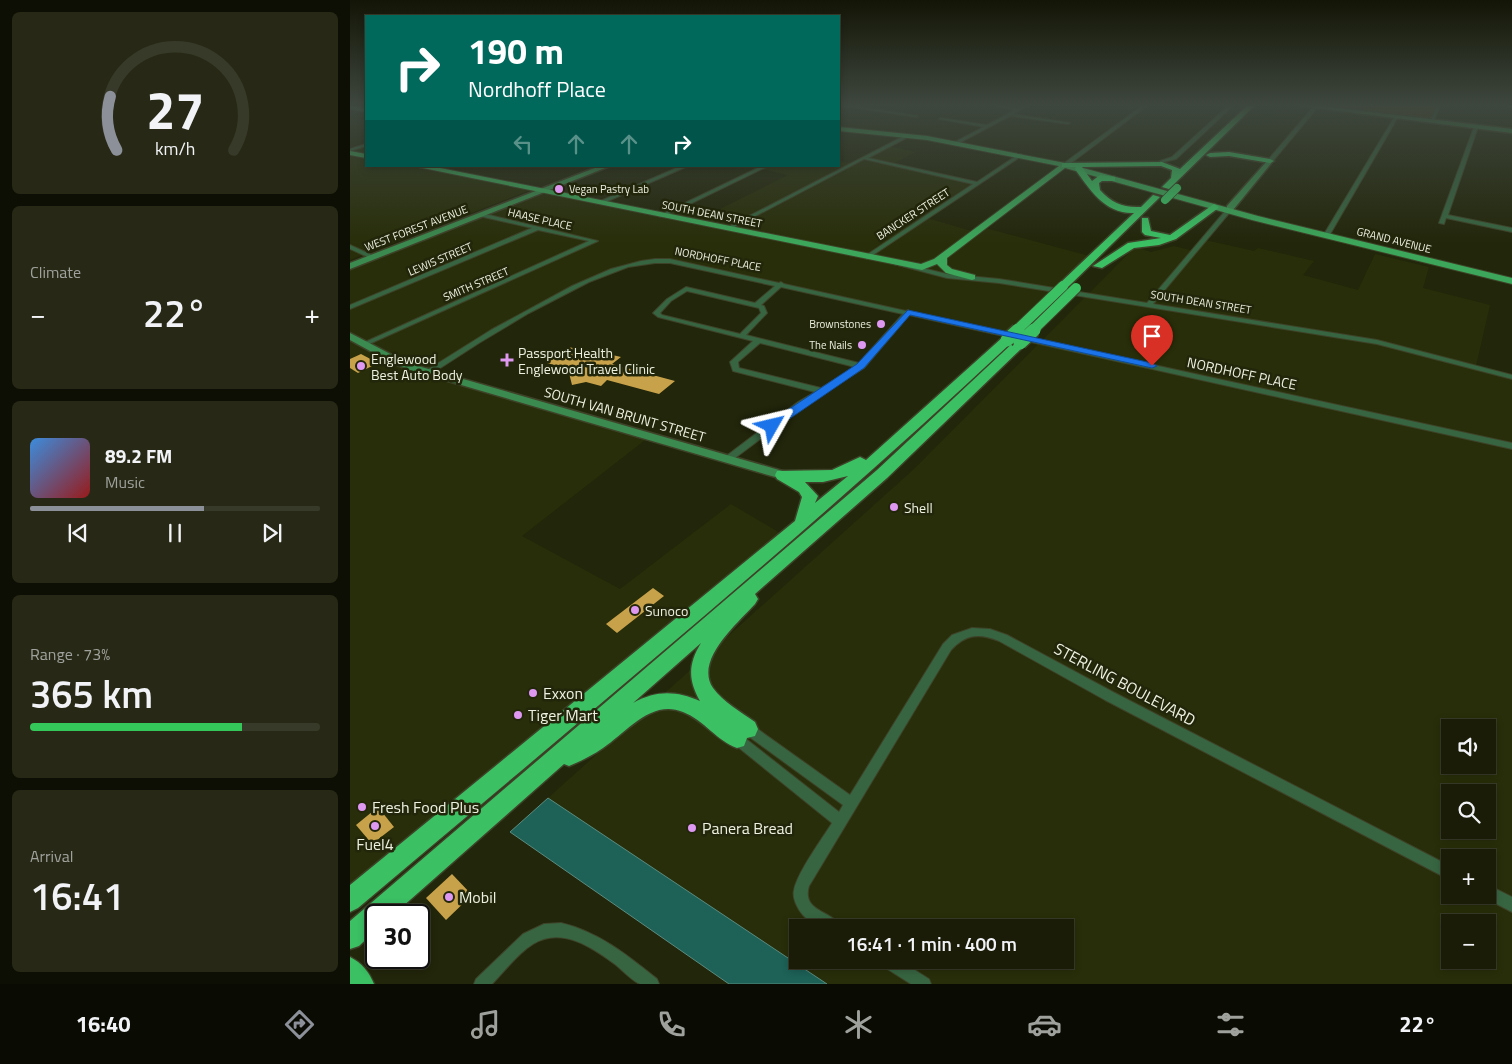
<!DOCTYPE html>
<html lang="en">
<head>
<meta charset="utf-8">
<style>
  :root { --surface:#1a1c08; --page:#272916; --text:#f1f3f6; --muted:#9fa19c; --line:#383a29; --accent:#8c9099 }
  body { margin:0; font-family:"Titillium Web",sans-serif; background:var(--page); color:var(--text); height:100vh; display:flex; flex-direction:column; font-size:19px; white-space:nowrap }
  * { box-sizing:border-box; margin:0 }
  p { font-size:16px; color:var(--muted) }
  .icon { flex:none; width:28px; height:28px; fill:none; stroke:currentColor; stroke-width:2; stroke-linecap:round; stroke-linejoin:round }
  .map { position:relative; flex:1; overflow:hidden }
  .drawer { display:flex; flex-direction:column; gap:12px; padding:12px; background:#0e0f04; width:350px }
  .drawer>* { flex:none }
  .top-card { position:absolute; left:15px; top:15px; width:475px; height:152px; border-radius:0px; box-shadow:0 2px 8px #0003,0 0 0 1px var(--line); background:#00695c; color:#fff; overflow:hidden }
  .fabs { position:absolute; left:1091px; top:719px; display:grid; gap:10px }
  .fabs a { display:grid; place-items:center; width:55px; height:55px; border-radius:0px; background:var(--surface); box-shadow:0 2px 8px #0003,0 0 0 1px var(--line); font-size:25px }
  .speed { position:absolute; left:15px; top:904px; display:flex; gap:10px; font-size:25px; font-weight:700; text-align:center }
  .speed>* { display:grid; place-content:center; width:65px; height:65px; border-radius:50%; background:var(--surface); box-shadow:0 2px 8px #0003,0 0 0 1px var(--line); line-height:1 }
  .speed .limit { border:2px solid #111; border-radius:8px; background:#fff; color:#111 }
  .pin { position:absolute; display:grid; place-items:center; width:42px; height:42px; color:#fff; margin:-51px -21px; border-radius:50% 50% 50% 0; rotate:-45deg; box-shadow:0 0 5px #0007 }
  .pin .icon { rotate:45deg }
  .me { position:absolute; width:55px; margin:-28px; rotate:53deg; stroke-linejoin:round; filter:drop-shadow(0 0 4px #0008) }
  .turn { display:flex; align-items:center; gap:18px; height:105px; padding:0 20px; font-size:22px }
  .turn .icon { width:65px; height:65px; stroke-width:2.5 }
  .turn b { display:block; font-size:35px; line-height:42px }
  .lanes { display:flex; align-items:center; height:48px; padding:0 20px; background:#0003; justify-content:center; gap:25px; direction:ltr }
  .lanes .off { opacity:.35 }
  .big { font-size:38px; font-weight:600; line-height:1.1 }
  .drawer .widget { flex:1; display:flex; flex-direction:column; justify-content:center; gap:8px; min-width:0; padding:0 18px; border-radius:8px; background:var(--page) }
  .drawer .dial { align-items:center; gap:0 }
  .dial svg { height:130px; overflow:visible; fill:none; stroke:var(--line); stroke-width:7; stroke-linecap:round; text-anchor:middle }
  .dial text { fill:var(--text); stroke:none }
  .song { display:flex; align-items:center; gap:15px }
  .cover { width:60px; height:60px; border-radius:8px; background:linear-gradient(135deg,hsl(210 70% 55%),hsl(0 70% 35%)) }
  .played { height:5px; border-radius:2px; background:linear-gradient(90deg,var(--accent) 60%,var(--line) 60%) }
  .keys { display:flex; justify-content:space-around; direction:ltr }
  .heat { display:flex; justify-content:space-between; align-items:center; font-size:28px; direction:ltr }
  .charge { height:8px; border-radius:4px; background:linear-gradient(90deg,#34c759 73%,var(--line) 0) }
  .trip { position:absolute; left:439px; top:919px; width:285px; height:50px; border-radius:0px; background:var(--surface); box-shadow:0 2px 8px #0003,0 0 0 1px var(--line); font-weight:600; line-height:50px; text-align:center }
  .dock { display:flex; height:80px; justify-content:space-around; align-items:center; background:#0a0b03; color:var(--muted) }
  .dock .icon { width:35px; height:35px }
  .dock .on { color:var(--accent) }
  .dock b { font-size:22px; color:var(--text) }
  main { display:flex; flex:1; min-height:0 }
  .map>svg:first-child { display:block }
</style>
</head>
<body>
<main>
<section class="drawer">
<div class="widget dial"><svg viewBox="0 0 100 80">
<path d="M14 69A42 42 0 1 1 86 69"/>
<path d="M14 69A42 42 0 0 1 10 36" stroke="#8c9099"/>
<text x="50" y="56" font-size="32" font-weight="700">27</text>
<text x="50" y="72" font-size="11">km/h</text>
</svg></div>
<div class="widget"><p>Climate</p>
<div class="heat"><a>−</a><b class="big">22°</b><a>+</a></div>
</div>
<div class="widget">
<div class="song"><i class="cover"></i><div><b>89.2 FM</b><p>Music</p></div></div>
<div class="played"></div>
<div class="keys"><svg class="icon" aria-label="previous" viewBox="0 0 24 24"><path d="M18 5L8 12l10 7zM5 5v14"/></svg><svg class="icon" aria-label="pause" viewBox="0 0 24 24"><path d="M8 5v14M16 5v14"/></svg><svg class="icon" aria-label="next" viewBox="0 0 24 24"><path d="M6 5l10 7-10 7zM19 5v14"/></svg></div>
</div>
<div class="widget"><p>Range · 73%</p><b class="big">365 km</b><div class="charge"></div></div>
<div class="widget"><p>Arrival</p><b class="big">16:41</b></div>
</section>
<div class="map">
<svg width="1162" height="984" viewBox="0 0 1162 984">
  <rect width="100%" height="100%" fill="#22260a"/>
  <g fill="#282e09" fill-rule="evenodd">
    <polygon points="16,145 16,166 67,166 183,189 0,260 0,150"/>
    <polygon points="538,146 565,152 543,164 628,184 577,218 625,232 632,227 743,257 662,335 313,261 270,267 178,310 79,372 299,437 172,536 270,589 381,504 435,536 0,900 0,266 191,192 311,216 332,206 360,214 438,175 411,169 416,166 489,166 489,162 506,163"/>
    <path d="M855 240 904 251 908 248 964 261 953 275 1008 290 1025 254 1079 267 1073 288 1140 305 1126 366 1162 376V984H477L198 798 564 469 785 247 801 252 824 246 844 251ZM1100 728H1138V765H1100ZM1100 792H1138V830H1100ZM1100 858H1138V895H1100ZM1100 922H1138V960H1100ZM448 928H715V960H448Z"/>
  </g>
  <polygon fill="#5f320f" points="963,106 1088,106 1082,121"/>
  <polygon fill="#1d6157" stroke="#5b8c80" points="198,798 477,984 379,984 160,832"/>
  <g fill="#c8a24b">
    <polygon points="219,347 238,352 241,350 271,357 262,364 325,381 309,394 257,380 251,386 236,382 222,385 218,369 197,363"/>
    <polygon points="11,354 28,363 8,373 0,368 0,359"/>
    <polygon points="303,588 314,596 267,633 256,624"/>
    <polygon points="28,807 44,827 22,844 6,825"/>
    <polygon points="102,874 122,895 96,920 76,898"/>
  </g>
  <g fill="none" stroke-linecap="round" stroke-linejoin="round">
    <defs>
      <g id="street">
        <polygon points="11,106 16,106 16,107 9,109 7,108"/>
        <polygon points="492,106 505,106 568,116 566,117"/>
        <polygon points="646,106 669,108 677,106 663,114 720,123 718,124 660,116 607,144 605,142 634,127 589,119 591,118 637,125 665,110"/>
        <polygon points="792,106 797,106 717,166 713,166 713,164"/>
        <polygon points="878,106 883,106 826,159 810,163 810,161 822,157"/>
        <polygon points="964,106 968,107 922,162 918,162 918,160"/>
        <polygon points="1086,106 1090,106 1084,121 1081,122"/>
        <polygon points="1158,106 1162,106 1162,108"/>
        <polygon points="1045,116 1048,117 979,236 974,237 973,236"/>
        <polygon points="1126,126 1128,127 1098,215 1162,228 1162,232 1096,218 1094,224 1089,223 1124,127"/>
        <polygon points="558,134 560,136 518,158 627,182 669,154 673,155 517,259 514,257 515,256 623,184 514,159 379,230 374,229"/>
        <polygon points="16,144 16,146 0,151 0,149"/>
        <polygon points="331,166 338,166 251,204 246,203"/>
        <polygon points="412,166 418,166 313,217 308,216"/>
        <polygon points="878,209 880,210 880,212 803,304 1027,340 1162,375 1162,379 1027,344 649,283 597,278 540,263 543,261 597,274 649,279 797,303 876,210"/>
        <polygon points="131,213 248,241 17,345 13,345 13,343 239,241 188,230 0,309 0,305 182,228 129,216 129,214"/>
        <polygon points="0,245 24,256 25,257 20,258 0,249"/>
        <path d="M305 259H320L429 283 431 282 434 284 556 311 558 310 561 312 1162 443V449L559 315 514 368 454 406 381 461H375L374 459 375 457 448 402 465 392 383 371 380 362 403 341 308 317 303 313 317 299 336 287 405 303 425 286 320 263H305L278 267 239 282 179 313 129 343 81 374H75L74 372 141 330 222 286 261 269 291 261ZM431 287 553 314 509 363 396 335 417 313 414 306 411 305ZM337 291 409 308 411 313 390 334 312 315 310 313 321 301ZM410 343 505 367 471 388 389 368 388 362Z"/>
        <path d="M622 628 640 629 657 635 763 692 1100 866V880L755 700 649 641C629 633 616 634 601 650L459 886C451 913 484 910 491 928 474 928 465 928 453 915 447 908 442 898 444 890 447 873 472 839 482 823L383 743 381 739 383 735 387 733 391 735 489 812 493 805 394 733 392 729 394 725 398 724 402 725 500 795 593 644 602 635Z"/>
        <polygon points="1138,885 1162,897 1162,912 1133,897 1132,895 1138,895"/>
        <path d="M211 923C249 932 277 955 307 979L309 984C304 984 295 984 290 984 284 982 272 970 266 965 243 948 212 926 183 944 167 954 155 971 142 984H124L126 979 173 934 194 924Z"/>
        <polygon points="529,960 549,960 579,979 581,984 561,984 531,965"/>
      </g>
      <g id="secondary">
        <polygon points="951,106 971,106 1162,129 1162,133"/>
        <polygon points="918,160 923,161 883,210 877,210 877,206"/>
        <polygon points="250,166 260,166 0,269 0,263"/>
        <polygon points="0,333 50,359 68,366 436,472 438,475 432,479 60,370 42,363 0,340"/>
      </g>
      <g id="primary">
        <polygon points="0,106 16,108 16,112 0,109"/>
        <polygon points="489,127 577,136 715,163 908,216 1162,278 1162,284 902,220 715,168 597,258 597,265 602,269 625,275 625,279 622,280 596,273 587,264 572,270 63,166 80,166 571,264 584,259 709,166 577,140 489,131"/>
        <polygon points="0,151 16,154 16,158 0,155"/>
      </g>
      <g id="highway">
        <path d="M897 106H904L819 189 812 187 821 178 822 170 811 166 732 167 742 181 750 175 765 177V181H752L749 183 750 190C762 203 773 208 791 207L803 195 810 197 717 288H709V284L784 213C755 214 740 190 725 169L726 167H712V163L812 162 830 169Z"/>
        <polygon points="879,152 920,159 924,161 920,163 879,156 860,157 856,155 860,153"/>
        <polygon points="864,204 869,207 867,209 826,239 809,245 784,248 752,268 743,266 778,243 811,238 795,235 792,232 792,218 798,218 801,231 820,235"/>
        <path d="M657 336 661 337V343C451 540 228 722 8 908L0 912V885L445 521 452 497 449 492 427 479 425 475 427 471 482 470 510 457 516 460 653 337ZM498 476 465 503 468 496 455 482H473Z"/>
        <path d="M670 339 674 340V346L537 478 405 594 408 599 405 604C388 623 344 660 363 688 373 702 391 712 405 722L408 729 405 736 397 738 394 746 387 748C367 741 354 720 333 712 301 699 277 732 253 748 243 755 231 761 219 766L214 764 43 915H26V930L9 946 0 949V921L527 470 666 340ZM351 643C338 664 338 680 350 701 326 691 307 690 283 703Z"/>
        <path d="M0 957C12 963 19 972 24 984H0Z"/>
      </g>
    </defs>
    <use href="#street" stroke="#3e4228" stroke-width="2"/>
    <use href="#secondary" stroke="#3e4228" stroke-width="3"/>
    <use href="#primary" stroke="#3e4228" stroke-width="2"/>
    <use href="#highway" stroke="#3e4228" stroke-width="3"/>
    <use href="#street" fill="#376541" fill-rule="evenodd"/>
    <use href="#secondary" fill="#3b8a4f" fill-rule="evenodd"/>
    <use href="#primary" fill="#3ca75a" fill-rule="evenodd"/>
    <use href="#highway" fill="#3bc064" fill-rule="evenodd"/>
    <defs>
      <polyline id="highway-bridge-far2" points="815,200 827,188"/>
      <g id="highway-bridge-far1">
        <polyline points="666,331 713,286"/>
        <polyline points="682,331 726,288"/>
      </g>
      <g id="highway-bridge">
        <polyline points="657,340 668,330"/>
        <polyline points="670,343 684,330"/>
      </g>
    </defs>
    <use href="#highway-bridge-far2" stroke="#3e4228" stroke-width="9" stroke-linecap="butt"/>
    <use href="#highway-bridge-far1" stroke="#3e4228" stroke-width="12" stroke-linecap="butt"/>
    <use href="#highway-bridge" stroke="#3e4228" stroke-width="16" stroke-linecap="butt"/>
    <use href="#highway-bridge-far2" stroke="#3bc064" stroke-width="8"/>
    <use href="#highway-bridge-far1" stroke="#3bc064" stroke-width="10"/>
    <use href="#highway-bridge" stroke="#3bc064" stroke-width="13"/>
  </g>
  <linearGradient id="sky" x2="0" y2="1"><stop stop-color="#131506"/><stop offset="0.43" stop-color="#3e473e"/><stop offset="1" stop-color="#3e473e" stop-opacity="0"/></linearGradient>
  <rect width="1162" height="244" fill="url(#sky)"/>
  <polygon fill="#1a73e8" stroke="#114b97" points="558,310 802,363 807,366 802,368 560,315 514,368 426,428 418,428 418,423 507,364"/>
  <g fill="#de98f2" stroke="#22260a" stroke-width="2">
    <circle cx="209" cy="189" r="5"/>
    <circle cx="531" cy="324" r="5"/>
    <circle cx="512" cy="345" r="5"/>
    <path d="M154.5 352.5h5v5h5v5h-5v5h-5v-5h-5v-5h5z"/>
    <circle cx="11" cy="366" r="5"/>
    <circle cx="544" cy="507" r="5"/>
    <circle cx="285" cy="610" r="5"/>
    <circle cx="183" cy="693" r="5"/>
    <circle cx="168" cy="715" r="5"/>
    <circle cx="12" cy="807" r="5"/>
    <circle cx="25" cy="826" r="5"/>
    <circle cx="342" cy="828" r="5"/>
    <circle cx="99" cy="897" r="5"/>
  </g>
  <g text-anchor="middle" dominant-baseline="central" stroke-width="5" stroke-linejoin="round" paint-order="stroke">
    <g font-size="11" fill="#edf1df" stroke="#22260a" text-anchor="end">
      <text x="219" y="189" text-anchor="start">Vegan Pastry Lab</text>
      <text x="521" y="324">Brownstones</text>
      <text x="502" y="345">The Nails</text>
    </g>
    <g font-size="11" fill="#edf1df" stroke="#22260a">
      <text transform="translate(362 214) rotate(11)">SOUTH DEAN STREET</text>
      <text transform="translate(563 214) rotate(-33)">BANCKER STREET</text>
      <text transform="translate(190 219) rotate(13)">HAASE PLACE</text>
      <text transform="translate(66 228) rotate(-21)">WEST FOREST AVENUE</text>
      <text transform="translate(1044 240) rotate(14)">GRAND AVENUE</text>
      <text transform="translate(90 259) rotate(-23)">LEWIS STREET</text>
      <text transform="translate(368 259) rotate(11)">NORDHOFF PLACE</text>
      <text transform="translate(126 284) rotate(-23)">SMITH STREET</text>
      <text transform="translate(851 302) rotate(9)">SOUTH DEAN STREET</text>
    </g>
    <g font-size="14" fill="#edf1df" stroke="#22260a" text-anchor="start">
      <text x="168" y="352">Passport Health<tspan x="168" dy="16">Englewood Travel Clinic</tspan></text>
      <text x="21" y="358">Englewood<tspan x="21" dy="16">Best Auto Body</tspan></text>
      <text x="554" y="507">Shell</text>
      <text x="295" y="610">Sunoco</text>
    </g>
    <g font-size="14" fill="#edf1df" stroke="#22260a">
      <text transform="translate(892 373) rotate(12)">NORDHOFF PLACE</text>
      <text transform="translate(275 414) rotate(16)">SOUTH VAN BRUNT STREET</text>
    </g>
    <g font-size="16" fill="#edf1df" stroke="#22260a">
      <text transform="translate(775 684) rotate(28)">STERLING BOULEVARD</text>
    </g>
    <g font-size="16" fill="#edf1df" stroke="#22260a" text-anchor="start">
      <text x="193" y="693">Exxon</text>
      <text x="178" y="715">Tiger Mart</text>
      <text x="22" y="807">Fresh Food Plus</text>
      <text x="352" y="828">Panera Bread</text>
      <text x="25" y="844" text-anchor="middle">Fuel4</text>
      <text x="109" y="897">Mobil</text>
    </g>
  </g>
</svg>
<div class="fabs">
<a><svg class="icon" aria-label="sound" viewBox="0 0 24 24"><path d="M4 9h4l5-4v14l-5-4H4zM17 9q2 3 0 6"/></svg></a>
<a><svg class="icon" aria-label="search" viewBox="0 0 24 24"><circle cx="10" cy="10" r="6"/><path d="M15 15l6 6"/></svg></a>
<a>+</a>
<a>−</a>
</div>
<div class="speed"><div class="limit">30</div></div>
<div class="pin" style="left:802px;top:366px;background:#d93025"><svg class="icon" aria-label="arrive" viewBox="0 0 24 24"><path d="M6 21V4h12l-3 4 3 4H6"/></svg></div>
<svg class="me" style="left:422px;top:426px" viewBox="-20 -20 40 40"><path d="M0-17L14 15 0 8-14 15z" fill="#1a73e8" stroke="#fff" stroke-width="4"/></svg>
<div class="trip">16:41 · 1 min · 400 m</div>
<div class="top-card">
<div class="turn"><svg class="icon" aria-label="right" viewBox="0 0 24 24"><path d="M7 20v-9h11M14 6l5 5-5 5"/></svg><div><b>190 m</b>Nordhoff Place</div></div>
<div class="lanes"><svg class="icon off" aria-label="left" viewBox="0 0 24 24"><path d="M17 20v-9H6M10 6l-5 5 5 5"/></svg><svg class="icon off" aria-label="ahead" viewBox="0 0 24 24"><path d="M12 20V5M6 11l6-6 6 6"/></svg><svg class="icon off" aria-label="ahead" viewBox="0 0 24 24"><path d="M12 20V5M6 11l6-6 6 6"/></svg><svg class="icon" aria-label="right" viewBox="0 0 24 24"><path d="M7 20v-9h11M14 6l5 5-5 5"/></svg></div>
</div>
</div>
</main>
<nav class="dock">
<b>16:40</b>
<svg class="icon on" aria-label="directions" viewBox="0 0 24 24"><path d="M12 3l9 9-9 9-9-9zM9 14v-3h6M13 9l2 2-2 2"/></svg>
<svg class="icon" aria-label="music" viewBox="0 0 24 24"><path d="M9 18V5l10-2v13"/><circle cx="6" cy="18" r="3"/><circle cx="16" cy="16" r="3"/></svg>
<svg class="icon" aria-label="phone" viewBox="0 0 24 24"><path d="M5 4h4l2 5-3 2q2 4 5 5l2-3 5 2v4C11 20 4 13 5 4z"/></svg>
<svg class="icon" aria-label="climate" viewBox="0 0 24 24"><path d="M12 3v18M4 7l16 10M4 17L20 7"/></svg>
<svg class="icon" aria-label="car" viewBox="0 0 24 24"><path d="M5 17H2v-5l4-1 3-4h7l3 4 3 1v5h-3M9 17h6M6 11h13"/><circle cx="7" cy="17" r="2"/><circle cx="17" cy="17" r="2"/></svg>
<svg class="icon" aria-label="filters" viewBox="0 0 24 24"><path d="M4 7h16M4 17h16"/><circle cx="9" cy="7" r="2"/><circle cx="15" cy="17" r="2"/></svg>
<b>22°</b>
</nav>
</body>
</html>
